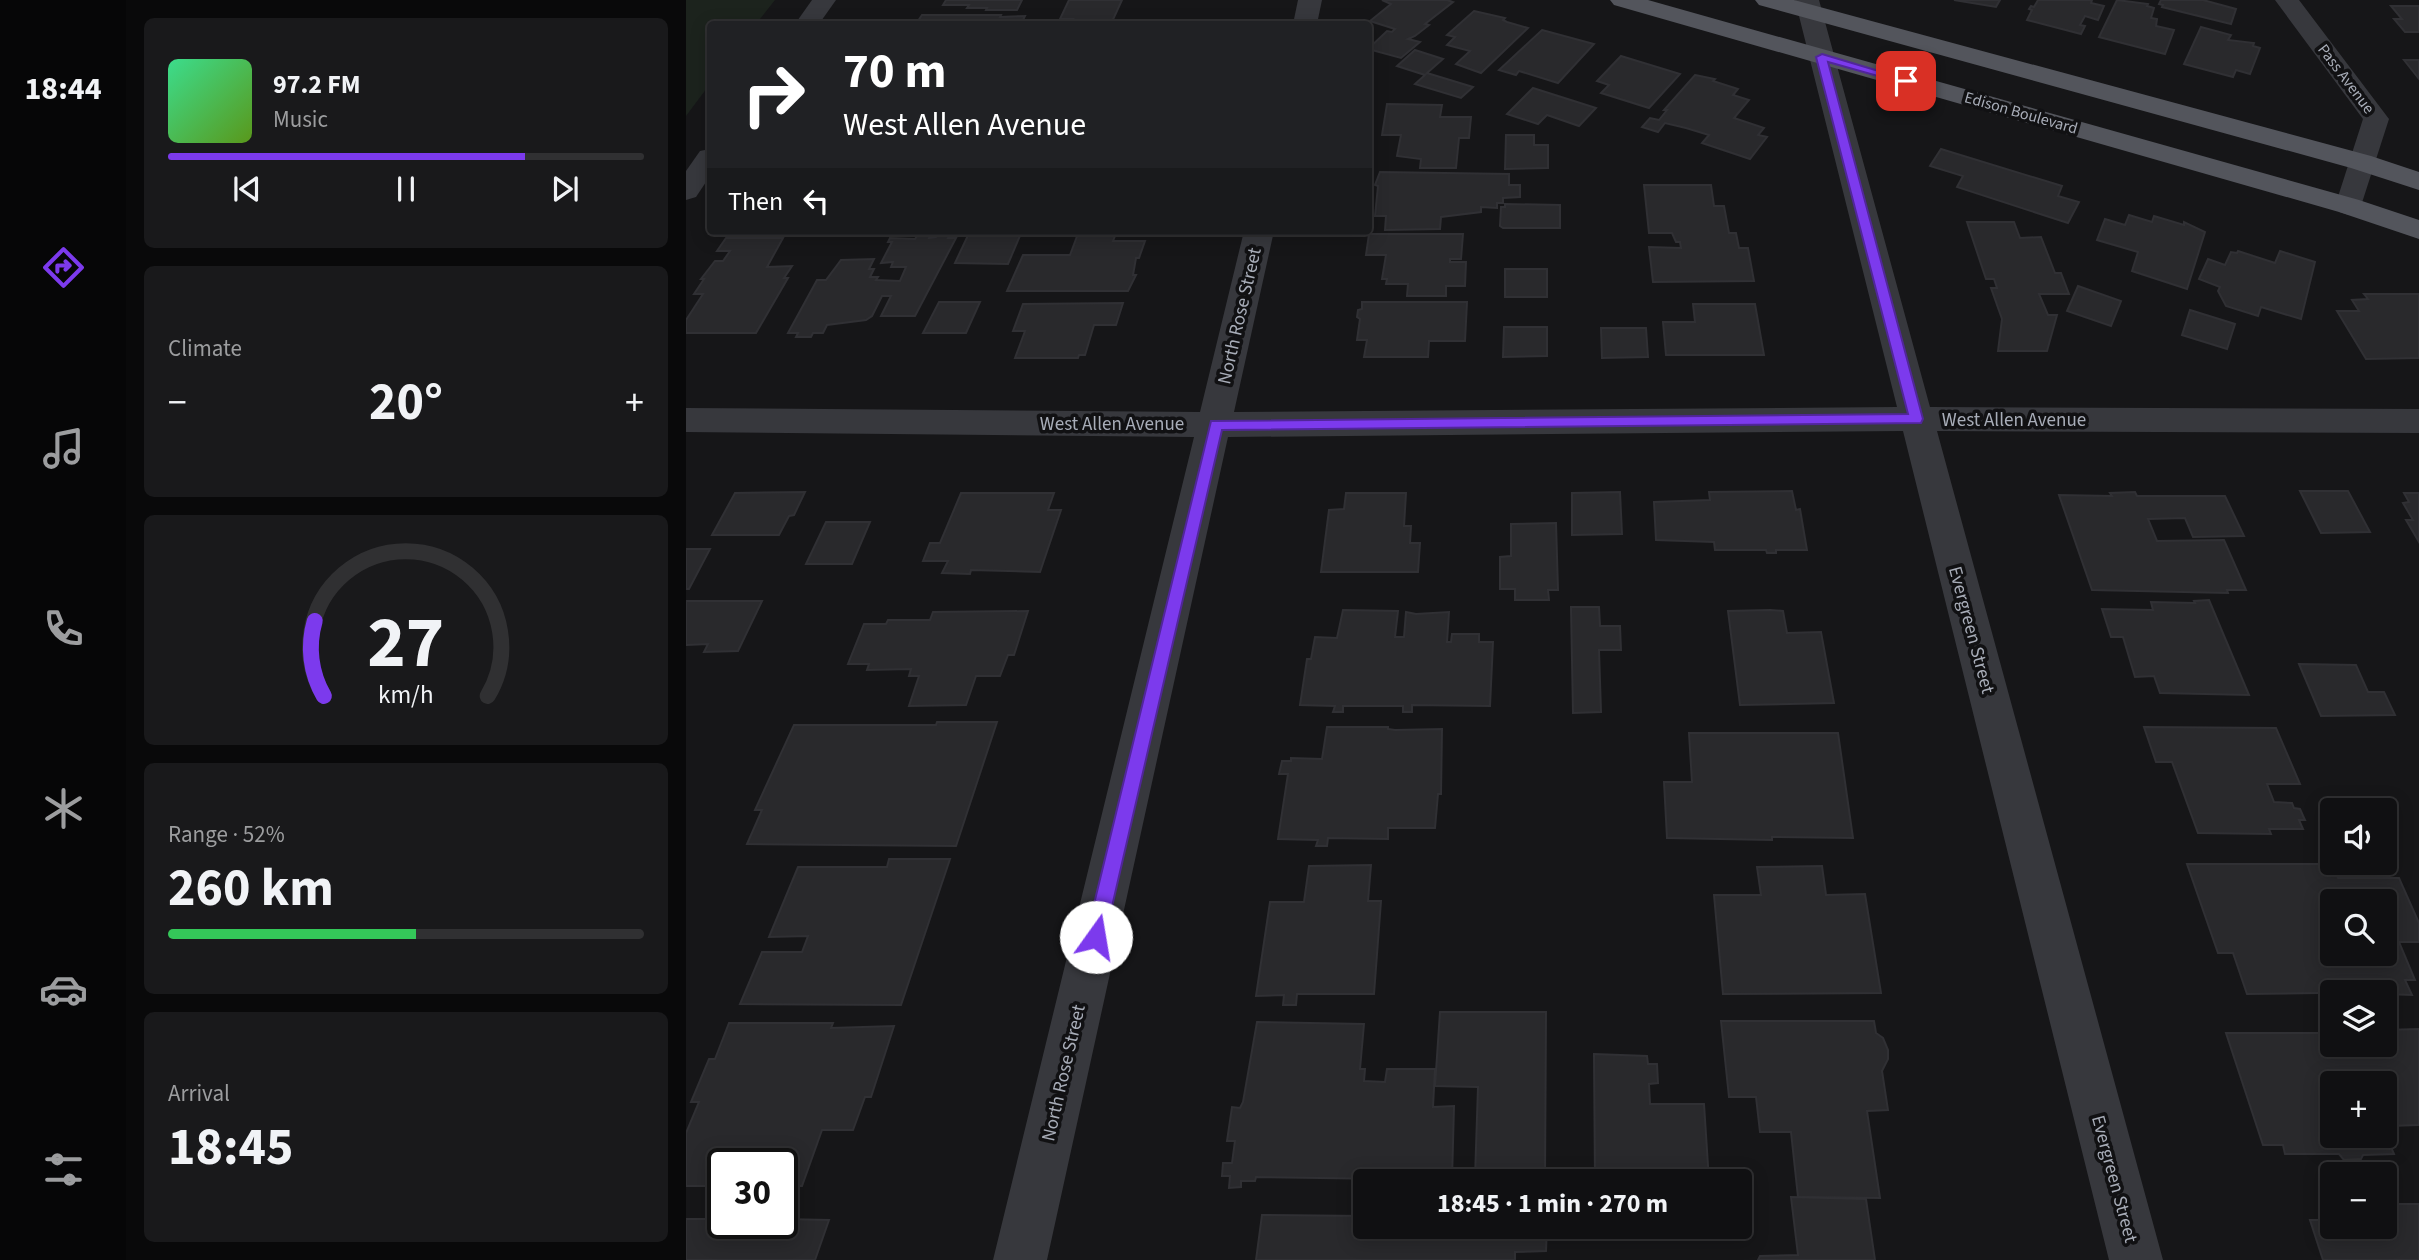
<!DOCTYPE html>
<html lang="en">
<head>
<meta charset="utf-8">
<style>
  :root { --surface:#101012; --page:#19191b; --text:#f1f3f6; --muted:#9c9d9f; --line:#303032; --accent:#7c3aed }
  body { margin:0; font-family:"Source Sans 3",sans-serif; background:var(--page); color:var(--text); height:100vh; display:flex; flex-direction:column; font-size:26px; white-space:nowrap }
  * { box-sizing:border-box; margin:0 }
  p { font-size:23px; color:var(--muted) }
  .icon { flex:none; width:38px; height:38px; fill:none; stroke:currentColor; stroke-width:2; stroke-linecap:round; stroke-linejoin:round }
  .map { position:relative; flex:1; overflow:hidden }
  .sheet { display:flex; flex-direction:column; gap:18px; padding:18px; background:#09090a; width:560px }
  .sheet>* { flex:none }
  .hud { position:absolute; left:21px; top:21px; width:665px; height:214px; border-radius:7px; box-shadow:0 4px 18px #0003,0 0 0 2px var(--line); background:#202124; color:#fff; overflow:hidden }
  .controls { position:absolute; left:1634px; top:798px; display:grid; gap:14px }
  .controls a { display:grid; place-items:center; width:77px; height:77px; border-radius:7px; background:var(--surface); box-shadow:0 4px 18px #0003,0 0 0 2px var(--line); font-size:35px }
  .speed { position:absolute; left:21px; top:1148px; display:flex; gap:14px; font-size:35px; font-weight:700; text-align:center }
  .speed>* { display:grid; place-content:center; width:91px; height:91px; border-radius:50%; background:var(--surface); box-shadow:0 4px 18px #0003,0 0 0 2px var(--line); line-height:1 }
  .speed .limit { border:4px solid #111; border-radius:10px; background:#fff; color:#111 }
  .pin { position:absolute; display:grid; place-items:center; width:60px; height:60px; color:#fff; margin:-30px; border-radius:14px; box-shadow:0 4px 10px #0006 }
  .me { position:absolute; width:77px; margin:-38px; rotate:13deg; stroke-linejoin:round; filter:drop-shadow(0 0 5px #0008) }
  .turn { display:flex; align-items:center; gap:24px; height:147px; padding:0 21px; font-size:32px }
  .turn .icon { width:91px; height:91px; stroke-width:2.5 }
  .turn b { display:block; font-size:49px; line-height:60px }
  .then { display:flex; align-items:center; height:66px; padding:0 21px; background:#0003; gap:14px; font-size:26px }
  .big { font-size:52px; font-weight:700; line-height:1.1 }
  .sheet .tile { flex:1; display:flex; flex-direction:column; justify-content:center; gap:10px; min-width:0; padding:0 24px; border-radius:10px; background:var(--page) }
  .sheet .dial { align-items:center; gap:0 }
  .dial svg { height:182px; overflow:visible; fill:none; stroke:var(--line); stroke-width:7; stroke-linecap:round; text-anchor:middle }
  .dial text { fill:var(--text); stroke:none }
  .song { display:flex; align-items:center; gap:21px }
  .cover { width:84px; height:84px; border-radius:10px; background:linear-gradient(135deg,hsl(150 70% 55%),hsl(90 70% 35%)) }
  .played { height:7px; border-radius:4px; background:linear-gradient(90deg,var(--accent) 75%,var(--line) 75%) }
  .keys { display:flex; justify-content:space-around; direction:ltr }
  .heat { display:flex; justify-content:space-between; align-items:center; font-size:38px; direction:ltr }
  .charge { height:10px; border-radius:5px; background:linear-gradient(90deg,#34c759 52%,var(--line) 0) }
  .trip { position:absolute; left:667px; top:1169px; width:399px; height:70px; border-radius:7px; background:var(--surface); box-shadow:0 4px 18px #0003,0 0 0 2px var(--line); font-weight:700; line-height:70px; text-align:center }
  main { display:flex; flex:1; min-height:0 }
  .dock { display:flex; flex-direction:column; width:126px; justify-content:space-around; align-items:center; background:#060607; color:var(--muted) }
  .dock .icon { width:49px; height:49px }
  .dock .on { color:var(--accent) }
  .dock b { font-size:32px; color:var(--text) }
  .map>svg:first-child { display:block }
</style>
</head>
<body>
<main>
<nav class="dock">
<b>18:44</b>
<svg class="icon on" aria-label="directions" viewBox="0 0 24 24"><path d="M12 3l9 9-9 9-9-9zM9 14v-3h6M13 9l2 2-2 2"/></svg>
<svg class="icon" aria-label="music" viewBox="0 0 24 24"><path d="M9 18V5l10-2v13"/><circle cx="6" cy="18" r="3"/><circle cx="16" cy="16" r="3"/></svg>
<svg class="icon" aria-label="phone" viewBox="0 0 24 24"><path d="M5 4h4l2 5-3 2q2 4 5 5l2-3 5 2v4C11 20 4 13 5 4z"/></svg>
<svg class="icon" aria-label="climate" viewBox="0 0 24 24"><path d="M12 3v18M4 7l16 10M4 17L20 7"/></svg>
<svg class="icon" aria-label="car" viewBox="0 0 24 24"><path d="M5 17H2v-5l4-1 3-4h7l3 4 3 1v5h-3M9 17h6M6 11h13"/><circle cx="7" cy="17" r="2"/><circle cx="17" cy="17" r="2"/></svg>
<svg class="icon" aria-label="filters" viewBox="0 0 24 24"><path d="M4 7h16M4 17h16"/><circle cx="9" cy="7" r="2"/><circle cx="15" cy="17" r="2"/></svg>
</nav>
<section class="sheet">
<div class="tile">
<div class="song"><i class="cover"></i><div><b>97.2 FM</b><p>Music</p></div></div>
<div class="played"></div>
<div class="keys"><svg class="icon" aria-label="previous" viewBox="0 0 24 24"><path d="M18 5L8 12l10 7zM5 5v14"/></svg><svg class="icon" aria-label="pause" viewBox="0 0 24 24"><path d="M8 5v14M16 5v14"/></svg><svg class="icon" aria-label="next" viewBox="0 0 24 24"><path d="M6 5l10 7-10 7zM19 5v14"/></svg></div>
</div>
<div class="tile"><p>Climate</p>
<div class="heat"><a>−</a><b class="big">20°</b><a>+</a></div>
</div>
<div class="tile dial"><svg viewBox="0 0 100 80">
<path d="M14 69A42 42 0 1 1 86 69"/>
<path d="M14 69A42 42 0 0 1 10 36" stroke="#7c3aed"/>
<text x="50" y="56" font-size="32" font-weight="700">27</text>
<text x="50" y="72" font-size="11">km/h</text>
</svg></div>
<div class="tile"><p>Range · 52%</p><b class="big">260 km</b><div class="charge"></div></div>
<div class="tile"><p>Arrival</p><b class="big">18:45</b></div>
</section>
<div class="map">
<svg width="1733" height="1260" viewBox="0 0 1733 1260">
  <rect width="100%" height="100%" fill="#161618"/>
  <polygon fill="#1c231d" points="0,0 89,0 70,24 24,24 24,84 0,116"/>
  <g fill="#29292c" stroke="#303034" stroke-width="2" fill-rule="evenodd">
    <polygon points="260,0 336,0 331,10 300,10 301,8 281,8 283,5 257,5"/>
    <polygon points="383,0 436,0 425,24 384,24 387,19 374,19"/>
    <polygon points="696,0 761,0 767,2 739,24 743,25 729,36 722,39 734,42 715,58 682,49 701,31 706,32 709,29 684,21 705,4"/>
    <polygon points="1268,0 1314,0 1310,7"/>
    <polygon points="1352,0 1406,0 1405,3 1418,6 1412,20 1399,16 1394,25 1399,26 1395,34 1341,20 1346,10 1343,9 1345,6 1348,7"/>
    <polygon points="1431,0 1462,4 1461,6 1468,8 1465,18 1471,19 1470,26 1488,30 1479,54 1413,37"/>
    <polygon points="1475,0 1517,0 1550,9 1545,24 1476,7 1477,5 1473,4"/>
    <polygon points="1705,6 1733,6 1733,32 1719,32 1708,19 1716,19"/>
    <polygon points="788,11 819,18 817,20 821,22 842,28 795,73 770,64 784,51 761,45 769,37 761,35"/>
    <polygon points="236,15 315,15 314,17 339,16 335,24 230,24"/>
    <polygon points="461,21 495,21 494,24 459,24"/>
    <polygon points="1515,27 1545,35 1542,40 1568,43 1567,46 1574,48 1564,74 1550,70 1547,77 1498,64"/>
    <polygon points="856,30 908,44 872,83 833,71 830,75 813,70"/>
    <polygon points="729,50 757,59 741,73 787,87 775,98 729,84 739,75 711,66"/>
    <polygon points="935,56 994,74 963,108 915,93 923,85 911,81"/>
    <polygon points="1718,60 1733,60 1733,79"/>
    <polygon points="1009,75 1029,79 1027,81 1052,89 1047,95 1063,100 1048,118 1078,128 1072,135 1081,137 1064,159 1016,143 1023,135 1000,128 979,123 972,132 956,127 964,118 973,120 981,110 978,110"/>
    <polygon points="847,88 910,108 893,126 861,115 852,124 821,114"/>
    <polygon points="701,104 756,105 754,117 785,117 783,138 773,138 770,168 734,168 735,159 711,156 715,135 696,135"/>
    <polygon points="820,135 848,135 848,145 862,145 862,168 819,169"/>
    <polygon points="1255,149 1376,186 1372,196 1393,202 1382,223 1271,187 1277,176 1244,166"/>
    <polygon points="694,172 823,174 823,185 834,185 834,197 817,198 817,203 811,203 811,208 795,207 795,212 755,217 754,229 699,230 700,216 689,216 692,186 689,185"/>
    <polygon points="958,185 1025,185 1028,206 1038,206 1043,233 1050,233 1053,248 1062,248 1068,281 967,282 963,247 995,248 994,242 990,242 986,233 963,233"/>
    <polygon points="819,204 874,205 874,228 817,228 814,226 815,207 819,207"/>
    <polygon points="1443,215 1466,222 1468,216 1498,225 1498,222 1519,232 1501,289 1446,271 1452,252 1411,240 1419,219 1439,225"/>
    <polygon points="1281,222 1328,222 1334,238 1355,237 1369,273 1375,273 1383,294 1353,294 1362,315 1371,315 1361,351 1312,351 1316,319 1305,288 1311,288 1308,279 1300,279"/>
    <polygon points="253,231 265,231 262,238 270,238 229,316 195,316 205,296 196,296 186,316 180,320 141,325 137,333 127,333 125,337 110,337 112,333 102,333 131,280 140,280 155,260 188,259 183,269 188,269 184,277 192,277 190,280 214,281 220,267 205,267 207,262 195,263 206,242 202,242 204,238 229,239 233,233 245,233 243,238 250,237"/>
    <polygon points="284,231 336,231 322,264 269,263"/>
    <polygon points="393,231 431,231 427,241 459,241 453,258 450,258 447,275 450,275 442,291 321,291 337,255 384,255"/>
    <polygon points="683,234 777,234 775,259 764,259 764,262 780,262 779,286 760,286 760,296 721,296 722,284 700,284 701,279 696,279 700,255 680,255"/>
    <polygon points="40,238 97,238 81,267 106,266 98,278 102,278 70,333 0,333 0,320 17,294 8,294 18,279 15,279 29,261 37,261 44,251 31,251"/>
    <polygon points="1552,251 1589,263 1594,251 1629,262 1615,319 1575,307 1572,316 1540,306 1532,291 1534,287 1513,279 1522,259 1539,265 1545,252 1551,253"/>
    <rect x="819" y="269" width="42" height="28"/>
    <polygon points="1392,286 1435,301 1425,326 1381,311"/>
    <polygon points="1678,294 1733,294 1733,358 1680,359 1651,311 1673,311 1666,300 1682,299"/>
    <polygon points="253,302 294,302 280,333 237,333"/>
    <polygon points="676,302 781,302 779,341 743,341 742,357 678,357 681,340 671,340 674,319 671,317 672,310 676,309"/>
    <polygon points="437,303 430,325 408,325 399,355 393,355 392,358 329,358 339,331 327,331 337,304"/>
    <polygon points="1007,304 1069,304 1078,355 980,355 977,322 1009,322"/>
    <polygon points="1504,310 1549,324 1541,349 1496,335"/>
    <polygon points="818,327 861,327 861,356 817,357"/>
    <polygon points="915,328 960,328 962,357 916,358"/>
    <polygon points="1106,491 1110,510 1114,509 1121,550 1090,550 1090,553 1081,553 1080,550 1029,550 1028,542 970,540 968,502 1024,500 1023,492"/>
    <polygon points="1614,491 1662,491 1684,532 1635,533"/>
    <polygon points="119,492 108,515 103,516 93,535 26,535 49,493"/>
    <polygon points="934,492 936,534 886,535 886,493"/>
    <polygon points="1449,492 1451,496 1539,496 1558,536 1507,537 1499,518 1462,519 1471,541 1538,540 1560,590 1541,590 1542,593 1406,590 1373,495 1426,496 1424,493"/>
    <polygon points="275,493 368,493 362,510 375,510 354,572 285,570 284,574 256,573 262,561 237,561 244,543 254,543"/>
    <polygon points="660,493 720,493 718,526 725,526 724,543 734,543 732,572 635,572 643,510 658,509"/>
    <polygon points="1718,493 1733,493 1733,542 1720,520 1727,520 1717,503 1723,502"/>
    <polygon points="140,522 184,522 166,564 120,564"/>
    <polygon points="870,523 872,590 862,590 863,600 829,600 829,589 814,589 814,557 825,556 825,524"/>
    <polygon points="0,549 24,549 3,589 0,589"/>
    <polygon points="1523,600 1563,695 1474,693 1468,676 1449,677 1437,637 1425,637 1416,609 1467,610 1465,602 1509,603 1508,601"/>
    <polygon points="0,601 76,601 52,651 18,652 22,644 0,645"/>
    <polygon points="885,607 913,607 914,626 934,626 935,650 913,650 915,712 887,713"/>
    <polygon points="657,610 712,611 709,637 718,637 720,612 730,614 763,612 761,642 765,642 766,634 793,634 793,642 807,642 804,706 726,705 726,712 717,712 717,706 657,706 657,712 647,712 649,706 614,705 621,659 625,659 629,637 651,638"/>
    <polygon points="1084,610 1097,611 1101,633 1135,632 1148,703 1054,705 1042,611"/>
    <polygon points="342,611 328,655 322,655 314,676 290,676 280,705 223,706 233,676 223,676 225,669 181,670 183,664 162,664 178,624 200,624 202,620 244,620 247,612"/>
    <polygon points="1613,664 1670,665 1682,692 1698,692 1709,715 1635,716"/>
    <polygon points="251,722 311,722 270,846 61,844 76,810 69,810 108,725 250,725"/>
    <polygon points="641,727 702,727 702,729 709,730 756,729 755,794 752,794 749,828 702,828 702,839 642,838 641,846 630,846 632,840 592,839 602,774 593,774 596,761 605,761 605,758 636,759"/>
    <polygon points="1458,727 1590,728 1614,784 1581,784 1588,802 1606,803 1608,808 1614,809 1619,820 1613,820 1617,829 1583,829 1585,834 1512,833 1486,762 1470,762"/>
    <polygon points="1003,733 1152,733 1167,838 1086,837 1086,840 981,838 978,782 1006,782"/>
    <polygon points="203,859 264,859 215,1005 54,1004 76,952 116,952 122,936 83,937 112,867 201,867"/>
    <path d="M1501 864H1647L1652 878H1713L1733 923V942H1713L1729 980H1719L1726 995 1699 994V992L1561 994 1547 953H1532ZM1647 901H1699V954H1647Z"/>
    <polygon points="685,865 682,901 695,901 688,994 611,994 610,1005 597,1005 598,995 570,996 584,902 618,902 623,866"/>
    <polygon points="1136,866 1140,895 1179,894 1195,993 1037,994 1028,895 1075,895 1071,867"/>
    <polygon points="754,1012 860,1012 859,1178 789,1178 792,1087 749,1086"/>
    <polygon points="1035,1021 1188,1021 1190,1033 1197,1038 1202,1050 1202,1059 1196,1071 1202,1110 1181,1111 1194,1198 1112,1197 1105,1132 1074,1132 1070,1097 1043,1097"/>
    <polygon points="571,1022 678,1024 674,1069 679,1069 678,1081 699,1082 701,1069 749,1069 747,1107 768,1106 766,1180 570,1177 569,1181 555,1181 555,1187 543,1188 544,1176 536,1176 537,1163 546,1163 549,1141 541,1141 546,1107 554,1108 557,1102"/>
    <polygon points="43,1023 147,1023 145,1028 208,1026 185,1097 179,1097 167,1130 136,1130 116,1186 96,1186 96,1164 37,1164 37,1186 0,1186 0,1133 13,1102 5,1102 23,1059 29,1059"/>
    <path d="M1733 1029V1125L1703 1126 1708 1140H1702L1708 1154 1677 1155 1675 1159 1658 1160 1653 1154H1599L1597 1145H1577L1540 1033H1647V1045H1699V1030ZM1647 1083H1699V1136H1647Z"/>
    <polygon points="908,1054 961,1056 962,1064 971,1064 972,1083 963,1084 964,1104 1018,1104 1023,1181 909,1181"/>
    <polygon points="1105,1197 1180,1199 1189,1260 1072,1260 1074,1256 1112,1255"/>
    <polygon points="1699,1204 1733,1204 1733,1260 1637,1260 1624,1220 1647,1220 1647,1227 1699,1227"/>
    <polygon points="576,1215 679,1216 679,1227 861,1227 860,1251 829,1252 829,1260 570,1260"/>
    <polygon points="0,1219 37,1219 37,1223 96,1223 96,1219 143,1220 129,1260 0,1260"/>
  </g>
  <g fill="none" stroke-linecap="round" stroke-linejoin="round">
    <g fill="#37383d" fill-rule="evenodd">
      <polygon points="126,0 150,0 133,24 109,24"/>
      <polygon points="612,0 636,0 631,24 607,24"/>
      <polygon points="1109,0 1133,0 1244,407 1733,409 1733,433 1251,431 1477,1260 1423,1260 1217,431 542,437 361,1260 307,1260 508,437 0,432 0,408 514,412 558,231 588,231 548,412 1211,407"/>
      <polygon points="1589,0 1613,0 1703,119 1673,212 1663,215 1653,212 1649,206 1677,119"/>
      <polygon points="24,149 24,176 10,197 0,200 0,171 14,151"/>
    </g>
    <g fill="#53555c" fill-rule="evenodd">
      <polygon points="924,0 962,0 1673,200 1733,220 1733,239 1653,212 928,5"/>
      <polygon points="1069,0 1108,0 1685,156 1733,172 1733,190 1665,168 1073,5"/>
    </g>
  </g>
  <polygon fill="#7c3aed" stroke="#51269a" stroke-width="2" points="1136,54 1226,81 1220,84 1142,62 1237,419 1235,423 536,430 419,937 417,943 410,946 403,943 400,937 525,421 1222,414 1130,57"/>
  <g text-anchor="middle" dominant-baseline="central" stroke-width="7" stroke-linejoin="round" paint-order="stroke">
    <g font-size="16" fill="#a8adb8" stroke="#111113">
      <text transform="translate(1660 79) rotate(53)">Pass Avenue</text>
      <text transform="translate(1335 113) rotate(16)">Edison Boulevard</text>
    </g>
    <g font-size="19" fill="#a8adb8" stroke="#111113">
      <text transform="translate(554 316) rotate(-77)">North Rose Street</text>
      <text x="1328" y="420">West Allen Avenue</text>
      <text x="426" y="424">West Allen Avenue</text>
      <text transform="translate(1285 630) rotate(75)">Evergreen Street</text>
      <text transform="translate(378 1073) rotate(-77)">North Rose Street</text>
      <text transform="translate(1428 1179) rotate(75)">Evergreen Street</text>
    </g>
  </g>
</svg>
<div class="controls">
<a><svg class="icon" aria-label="sound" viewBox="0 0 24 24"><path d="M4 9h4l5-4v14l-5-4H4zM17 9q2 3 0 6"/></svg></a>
<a><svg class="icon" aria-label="search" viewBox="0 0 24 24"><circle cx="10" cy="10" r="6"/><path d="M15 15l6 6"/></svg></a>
<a><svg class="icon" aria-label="layers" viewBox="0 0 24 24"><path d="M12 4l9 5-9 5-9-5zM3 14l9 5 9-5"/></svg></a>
<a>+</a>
<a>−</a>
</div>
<div class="speed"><div class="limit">30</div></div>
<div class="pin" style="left:1220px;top:81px;background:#d93025"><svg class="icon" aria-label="arrive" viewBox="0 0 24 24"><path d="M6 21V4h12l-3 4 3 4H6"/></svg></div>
<svg class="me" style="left:410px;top:937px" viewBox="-20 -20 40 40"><circle r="19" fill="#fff"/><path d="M0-13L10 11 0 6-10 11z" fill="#7c3aed"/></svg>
<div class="trip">18:45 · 1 min · 270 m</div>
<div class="hud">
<div class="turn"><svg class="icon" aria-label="right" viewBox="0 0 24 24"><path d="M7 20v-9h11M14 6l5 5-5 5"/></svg><div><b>70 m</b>West Allen Avenue</div></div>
<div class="then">Then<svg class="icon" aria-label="left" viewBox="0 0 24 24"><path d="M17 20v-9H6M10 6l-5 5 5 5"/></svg></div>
</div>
</div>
</main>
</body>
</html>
